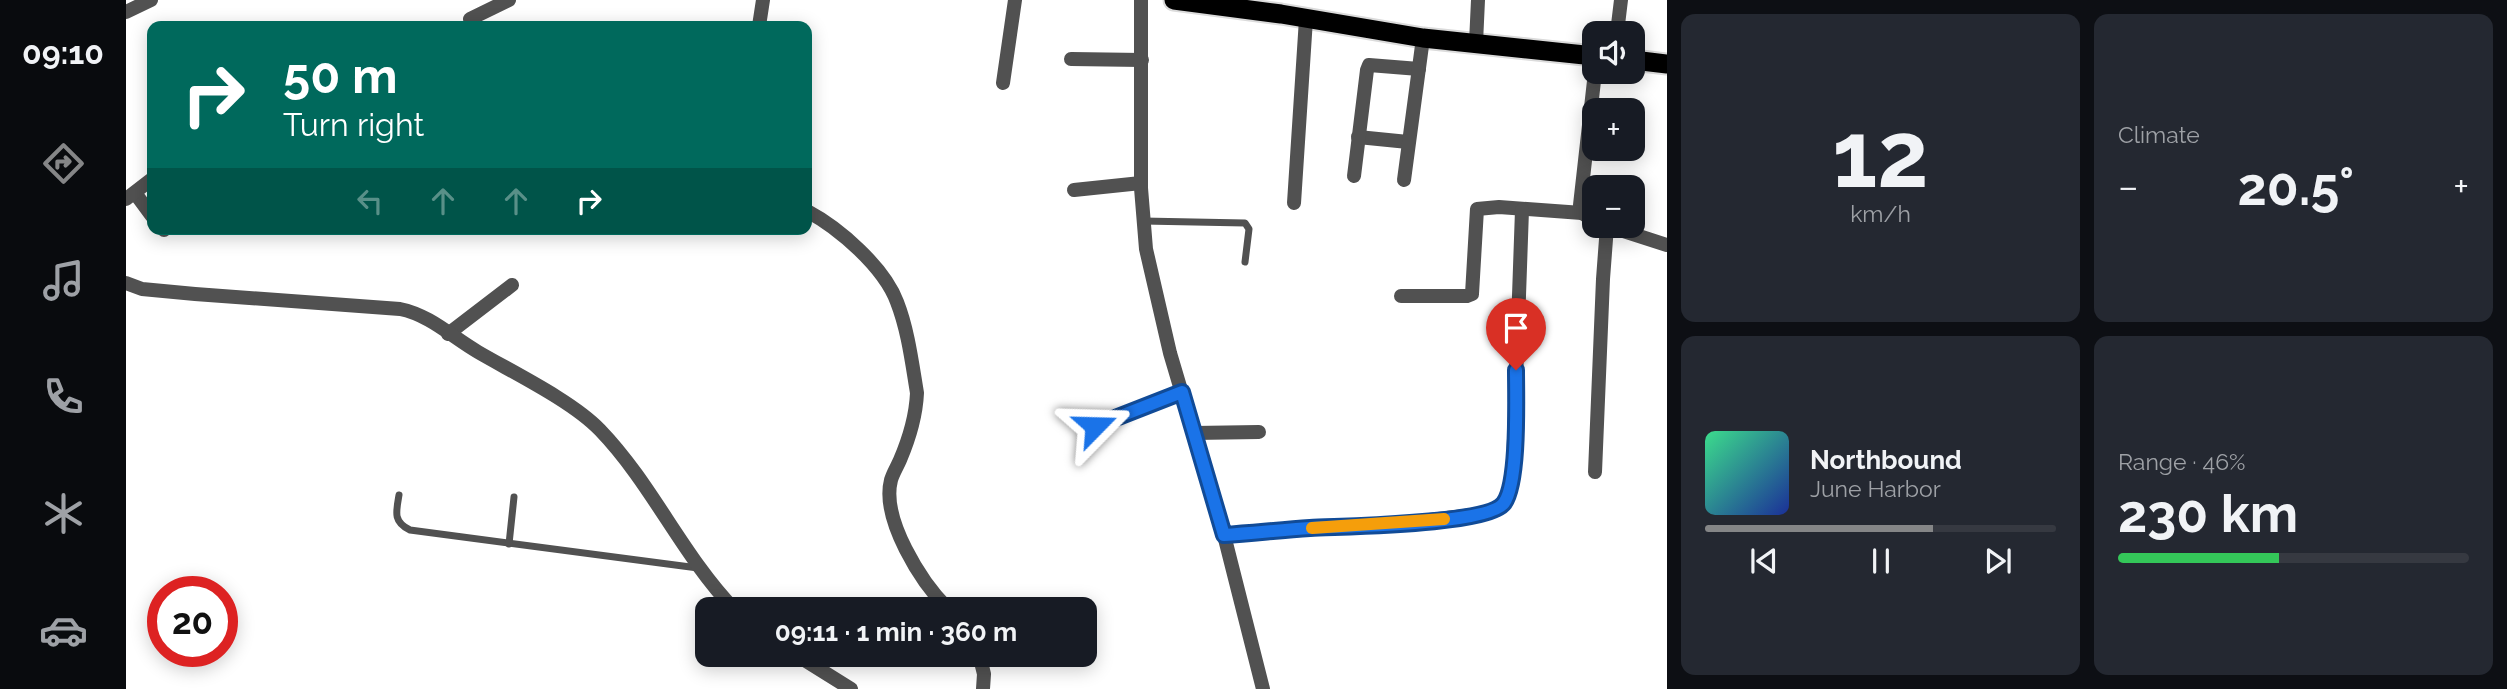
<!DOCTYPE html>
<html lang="en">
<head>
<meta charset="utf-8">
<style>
  :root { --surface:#171b24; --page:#242831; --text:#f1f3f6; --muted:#9ea1a6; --line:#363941; --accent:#858687 }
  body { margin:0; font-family:Raleway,sans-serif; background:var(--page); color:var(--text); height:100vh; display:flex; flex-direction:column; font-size:26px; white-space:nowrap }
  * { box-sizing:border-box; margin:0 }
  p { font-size:23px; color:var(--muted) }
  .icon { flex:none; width:38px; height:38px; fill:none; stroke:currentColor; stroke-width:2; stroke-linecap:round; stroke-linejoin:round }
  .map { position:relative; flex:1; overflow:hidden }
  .panel { display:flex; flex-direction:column; gap:14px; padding:14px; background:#0d0f14; width:840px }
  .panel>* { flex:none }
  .banner { position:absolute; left:21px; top:21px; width:665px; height:214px; border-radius:14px; box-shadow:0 4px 18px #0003; background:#00695c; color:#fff; overflow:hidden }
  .tools { position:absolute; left:1456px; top:21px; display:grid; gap:14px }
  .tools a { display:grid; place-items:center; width:63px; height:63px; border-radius:14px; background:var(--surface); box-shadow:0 4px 18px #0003; font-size:35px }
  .speed { position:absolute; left:21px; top:576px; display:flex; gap:14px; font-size:35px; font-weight:700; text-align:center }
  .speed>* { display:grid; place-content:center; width:91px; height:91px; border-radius:50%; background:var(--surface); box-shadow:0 4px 18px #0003; line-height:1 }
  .speed .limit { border:10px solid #d22; background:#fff; color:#111 }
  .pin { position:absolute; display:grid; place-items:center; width:60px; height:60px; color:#fff; margin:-72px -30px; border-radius:50% 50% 50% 0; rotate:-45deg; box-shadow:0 0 7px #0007 }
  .pin .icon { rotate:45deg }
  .me { position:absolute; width:77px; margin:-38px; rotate:68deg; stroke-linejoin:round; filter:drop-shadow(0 0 5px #0008) }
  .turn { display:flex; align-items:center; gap:24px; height:147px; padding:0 21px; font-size:32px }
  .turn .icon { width:91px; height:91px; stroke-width:2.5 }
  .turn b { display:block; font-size:49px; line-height:60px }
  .lanes { display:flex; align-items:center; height:66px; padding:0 21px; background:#0003; justify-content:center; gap:35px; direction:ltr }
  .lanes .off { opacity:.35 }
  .big { font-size:52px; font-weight:700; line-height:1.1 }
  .panel .widget { flex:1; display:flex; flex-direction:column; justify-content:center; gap:10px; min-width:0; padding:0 24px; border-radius:14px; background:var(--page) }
  .panel .dial { align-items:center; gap:0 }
  .dial b { font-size:91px; line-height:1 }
  .song { display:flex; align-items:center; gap:21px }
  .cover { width:84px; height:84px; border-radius:10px; background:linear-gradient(135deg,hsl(150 70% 55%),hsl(230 70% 35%)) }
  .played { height:7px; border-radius:4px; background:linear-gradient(90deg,var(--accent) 65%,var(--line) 65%) }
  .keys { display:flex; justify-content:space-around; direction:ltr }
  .heat { display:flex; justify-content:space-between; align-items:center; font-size:38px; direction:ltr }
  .charge { height:10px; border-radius:5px; background:linear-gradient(90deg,#34c759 46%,var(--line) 0) }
  .panel .tiles { flex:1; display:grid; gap:14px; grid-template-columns:repeat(2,1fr) }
  .trip { position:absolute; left:569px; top:597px; width:402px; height:70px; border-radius:14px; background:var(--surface); box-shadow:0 4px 18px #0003; font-weight:700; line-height:70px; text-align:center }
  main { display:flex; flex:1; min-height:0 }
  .tab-bar { display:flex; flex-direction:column; width:126px; justify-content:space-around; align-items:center; background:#090b0e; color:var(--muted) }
  .tab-bar .icon { width:49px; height:49px }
  .tab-bar .on { color:var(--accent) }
  .tab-bar b { font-size:32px; color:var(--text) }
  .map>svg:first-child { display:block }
</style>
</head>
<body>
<main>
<nav class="tab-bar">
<b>09:10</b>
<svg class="icon on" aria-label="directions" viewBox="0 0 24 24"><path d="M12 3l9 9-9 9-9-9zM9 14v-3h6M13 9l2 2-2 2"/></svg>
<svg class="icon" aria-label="music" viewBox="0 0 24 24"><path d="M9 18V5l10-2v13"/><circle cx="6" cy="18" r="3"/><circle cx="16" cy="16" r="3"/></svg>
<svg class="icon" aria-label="phone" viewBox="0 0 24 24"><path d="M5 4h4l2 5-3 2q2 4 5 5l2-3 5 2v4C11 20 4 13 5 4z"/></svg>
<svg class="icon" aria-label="climate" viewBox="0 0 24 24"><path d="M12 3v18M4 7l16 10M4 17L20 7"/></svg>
<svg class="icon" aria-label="car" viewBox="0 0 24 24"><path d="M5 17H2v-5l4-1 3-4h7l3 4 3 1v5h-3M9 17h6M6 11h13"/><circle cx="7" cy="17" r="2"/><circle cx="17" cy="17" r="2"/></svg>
</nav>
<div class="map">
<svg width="1541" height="689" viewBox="0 0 1541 689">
  <rect width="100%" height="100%" fill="#fff"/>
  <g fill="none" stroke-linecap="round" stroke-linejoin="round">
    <defs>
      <g id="trunk">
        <polyline points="1048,0 1155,14 1297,38 1468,56"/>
        <polyline points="1507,60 1541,64"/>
      </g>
    </defs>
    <use href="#trunk" stroke="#dbdbdb" stroke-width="23"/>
    <g stroke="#515151" stroke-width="7">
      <polyline points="1017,221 1119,223 1123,229 1119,262"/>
      <polyline points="969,426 1055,392"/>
      <path d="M273 495C270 512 267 522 284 530L572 568"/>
      <polyline points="383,544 388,497"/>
    </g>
    <g stroke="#515151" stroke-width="14">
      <polyline points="344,19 383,0"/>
      <polyline points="1491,33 1495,0"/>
      <polyline points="1350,43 1352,0"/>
      <polyline points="945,59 1016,60"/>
      <polyline points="877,83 889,0"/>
      <polyline points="1232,137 1282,142"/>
      <polyline points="1228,176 1241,70 1243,65 1293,69"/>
      <polyline points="1278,180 1297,38"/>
      <polyline points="948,190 1015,183"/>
      <polyline points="9,193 26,216"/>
      <polyline points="0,199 26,179"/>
      <polyline points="1168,203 1180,19"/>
      <polyline points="1468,221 1456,213 1454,205 1469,72"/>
      <polyline points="1482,226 1541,245"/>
      <polyline points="38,229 38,230"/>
      <polyline points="1275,296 1341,296 1346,294 1351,209 1373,207 1456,213"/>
      <polyline points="322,334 386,285"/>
      <polyline points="1068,433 1133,432"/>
      <polyline points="1469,472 1477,279 1481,226"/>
      <polyline points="1098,535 1278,523 1355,514 1375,507 1385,489 1387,467 1396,210"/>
    </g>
    <g stroke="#515151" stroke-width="14">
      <polyline points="1015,0 1015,188 1020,249 1044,353 1098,535 1137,689"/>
      <polyline points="0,12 25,0"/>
      <polyline points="633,26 637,0"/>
      <path d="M681 211C713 228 758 267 771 302 782 330 786 363 791 393 790 415 783 439 774 460 771 467 767 473 765 480 755 519 795 582 822 609"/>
      <path d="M0 283 16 289 69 294 274 309C304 315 326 337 352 352 388 373 446 401 474 430 526 484 556 555 608 609"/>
      <polyline points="669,654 725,689"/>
      <polyline points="853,654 858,674 857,689"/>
    </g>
    <use href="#trunk" stroke="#000" stroke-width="19"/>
  </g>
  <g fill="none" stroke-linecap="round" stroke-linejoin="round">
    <defs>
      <path id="route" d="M969 426 1056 392 1098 535C1127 533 1155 530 1184 528 1217 526 1362 525 1378 503 1393 482 1390 398 1390 370"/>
    </defs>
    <use href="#route" stroke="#114b97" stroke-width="18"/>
    <use href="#route" stroke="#1a73e8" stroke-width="12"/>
    <polyline stroke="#f59e0b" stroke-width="12" points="1186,528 1318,519"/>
  </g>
</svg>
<div class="tools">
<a><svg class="icon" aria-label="sound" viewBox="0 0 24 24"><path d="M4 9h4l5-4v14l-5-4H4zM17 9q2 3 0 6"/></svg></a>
<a>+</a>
<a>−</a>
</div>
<div class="speed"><div class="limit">20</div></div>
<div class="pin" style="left:1390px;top:370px;background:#d93025"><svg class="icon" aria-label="arrive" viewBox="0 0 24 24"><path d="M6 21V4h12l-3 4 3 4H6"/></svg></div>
<svg class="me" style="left:969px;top:426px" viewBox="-20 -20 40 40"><path d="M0-17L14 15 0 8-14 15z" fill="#1a73e8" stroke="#fff" stroke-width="4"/></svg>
<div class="trip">09:11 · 1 min · 360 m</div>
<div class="banner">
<div class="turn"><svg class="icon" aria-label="right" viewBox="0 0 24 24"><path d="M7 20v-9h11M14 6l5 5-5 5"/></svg><div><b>50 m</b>Turn right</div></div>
<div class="lanes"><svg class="icon off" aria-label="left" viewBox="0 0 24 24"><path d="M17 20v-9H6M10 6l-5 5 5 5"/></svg><svg class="icon off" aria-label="ahead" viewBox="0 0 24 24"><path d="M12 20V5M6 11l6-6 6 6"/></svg><svg class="icon off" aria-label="ahead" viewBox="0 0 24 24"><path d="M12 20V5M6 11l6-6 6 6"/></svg><svg class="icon" aria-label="right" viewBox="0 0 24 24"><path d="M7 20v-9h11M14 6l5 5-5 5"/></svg></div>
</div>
</div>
<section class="panel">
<div class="tiles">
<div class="widget dial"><b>12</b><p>km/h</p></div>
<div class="widget"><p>Climate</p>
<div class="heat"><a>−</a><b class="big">20.5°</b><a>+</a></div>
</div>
<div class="widget">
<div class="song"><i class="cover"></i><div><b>Northbound</b><p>June Harbor</p></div></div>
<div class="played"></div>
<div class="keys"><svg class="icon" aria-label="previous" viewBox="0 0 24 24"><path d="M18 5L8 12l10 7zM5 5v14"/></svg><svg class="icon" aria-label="pause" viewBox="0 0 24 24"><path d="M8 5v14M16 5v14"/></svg><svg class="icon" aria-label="next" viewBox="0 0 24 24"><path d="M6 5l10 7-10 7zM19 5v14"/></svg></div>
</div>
<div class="widget"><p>Range · 46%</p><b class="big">230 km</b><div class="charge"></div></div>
</div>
</section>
</main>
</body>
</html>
